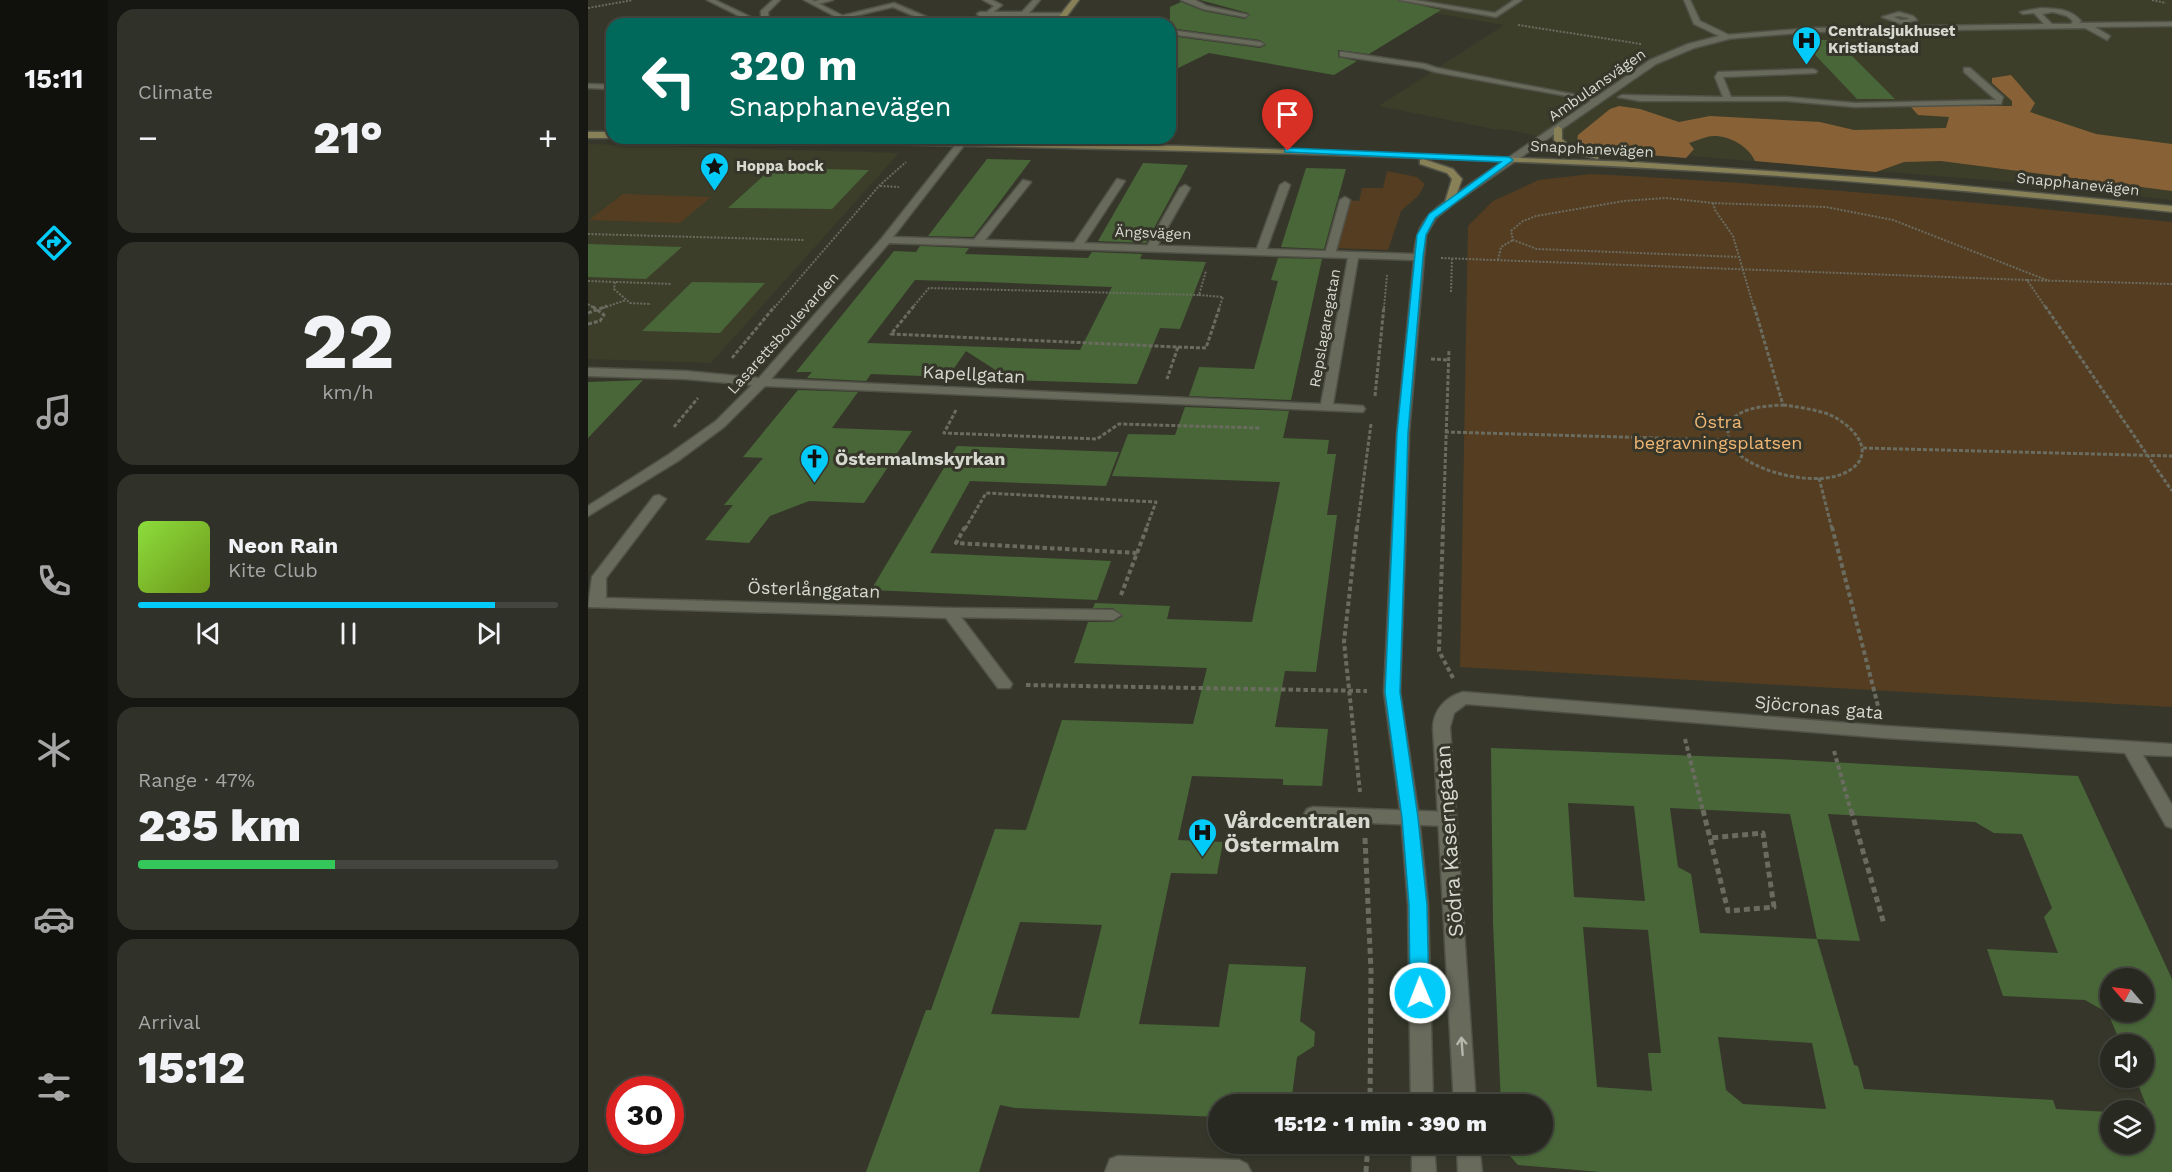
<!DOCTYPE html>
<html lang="en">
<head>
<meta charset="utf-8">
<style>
  :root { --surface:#282920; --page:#303129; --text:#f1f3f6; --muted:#a5a6a5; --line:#44453e; --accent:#03cbf9 }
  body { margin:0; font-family:"Work Sans",sans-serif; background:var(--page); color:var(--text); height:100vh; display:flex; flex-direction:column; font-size:22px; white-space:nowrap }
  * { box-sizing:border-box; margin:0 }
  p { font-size:20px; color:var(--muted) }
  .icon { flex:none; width:33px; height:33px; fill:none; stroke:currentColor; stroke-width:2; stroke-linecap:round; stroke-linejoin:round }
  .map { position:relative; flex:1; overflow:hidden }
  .side { display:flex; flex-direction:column; gap:9px; padding:9px; background:#161712; width:480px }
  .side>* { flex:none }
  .top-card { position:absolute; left:18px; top:18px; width:570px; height:126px; border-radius:18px; box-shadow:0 2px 4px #0004,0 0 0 2px var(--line); background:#00695c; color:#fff; overflow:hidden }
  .needle { width:39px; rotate:298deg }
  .tools { position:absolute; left:1512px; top:968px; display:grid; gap:12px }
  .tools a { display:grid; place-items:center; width:54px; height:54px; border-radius:50%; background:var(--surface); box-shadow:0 2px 4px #0004,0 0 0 2px var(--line); font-size:30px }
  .speed { position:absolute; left:18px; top:1076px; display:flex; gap:12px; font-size:30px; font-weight:700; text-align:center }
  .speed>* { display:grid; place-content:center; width:78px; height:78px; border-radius:50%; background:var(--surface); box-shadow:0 2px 4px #0004,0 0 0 2px var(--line); line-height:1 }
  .speed .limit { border:9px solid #d22; background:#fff; color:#111 }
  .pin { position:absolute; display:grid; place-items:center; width:51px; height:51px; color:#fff; margin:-62px -26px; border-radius:50% 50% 50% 0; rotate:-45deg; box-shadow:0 0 6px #0007 }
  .pin .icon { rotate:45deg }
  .me { position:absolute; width:66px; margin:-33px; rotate:359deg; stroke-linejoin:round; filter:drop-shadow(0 0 4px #0008) }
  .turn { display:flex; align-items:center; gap:21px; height:126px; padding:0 24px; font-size:27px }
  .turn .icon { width:78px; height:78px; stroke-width:2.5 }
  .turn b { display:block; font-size:42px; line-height:51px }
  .big { font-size:45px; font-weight:800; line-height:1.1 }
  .side .widget { flex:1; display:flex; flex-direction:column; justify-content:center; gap:9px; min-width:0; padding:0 21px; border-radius:18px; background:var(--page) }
  .side .dial { align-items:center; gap:0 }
  .dial b { font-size:78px; line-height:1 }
  .song { display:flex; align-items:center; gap:18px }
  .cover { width:72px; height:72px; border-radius:9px; background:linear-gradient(135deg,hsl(90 70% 55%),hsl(80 70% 35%)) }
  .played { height:6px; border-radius:3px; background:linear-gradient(90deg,var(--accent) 85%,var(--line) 85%) }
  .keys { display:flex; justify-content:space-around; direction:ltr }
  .heat { display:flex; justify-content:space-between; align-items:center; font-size:33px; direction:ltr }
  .charge { height:9px; border-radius:4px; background:linear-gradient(90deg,#34c759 47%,var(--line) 0) }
  .trip { position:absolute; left:620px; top:1094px; width:345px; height:60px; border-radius:30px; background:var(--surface); box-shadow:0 2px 4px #0004,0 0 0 2px var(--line); font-weight:800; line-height:60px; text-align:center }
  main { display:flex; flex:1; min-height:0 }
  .dock { display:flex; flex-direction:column; width:108px; justify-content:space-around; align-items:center; background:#10100d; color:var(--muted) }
  .dock .icon { width:42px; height:42px }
  .dock .on { color:var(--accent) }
  .dock b { font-size:27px; color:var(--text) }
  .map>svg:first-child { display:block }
</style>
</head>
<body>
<main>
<nav class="dock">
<b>15:11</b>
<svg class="icon on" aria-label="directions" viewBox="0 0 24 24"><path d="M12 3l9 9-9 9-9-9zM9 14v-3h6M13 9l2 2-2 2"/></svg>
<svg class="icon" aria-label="music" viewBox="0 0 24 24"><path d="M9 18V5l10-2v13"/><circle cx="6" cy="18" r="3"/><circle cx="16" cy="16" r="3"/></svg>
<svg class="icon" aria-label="phone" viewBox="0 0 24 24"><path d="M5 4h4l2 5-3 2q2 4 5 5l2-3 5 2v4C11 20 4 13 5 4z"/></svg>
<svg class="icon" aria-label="climate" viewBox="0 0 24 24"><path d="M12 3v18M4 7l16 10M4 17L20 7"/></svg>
<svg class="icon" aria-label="car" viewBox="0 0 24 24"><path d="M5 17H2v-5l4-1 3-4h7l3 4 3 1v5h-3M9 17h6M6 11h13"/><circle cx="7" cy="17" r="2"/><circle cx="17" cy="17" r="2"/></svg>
<svg class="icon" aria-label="filters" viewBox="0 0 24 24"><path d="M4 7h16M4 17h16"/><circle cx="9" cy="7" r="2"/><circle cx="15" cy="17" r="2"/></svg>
</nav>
<section class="side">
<div class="widget"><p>Climate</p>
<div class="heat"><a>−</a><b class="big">21°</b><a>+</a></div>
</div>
<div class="widget dial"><b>22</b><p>km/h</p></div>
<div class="widget">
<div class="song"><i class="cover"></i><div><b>Neon Rain</b><p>Kite Club</p></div></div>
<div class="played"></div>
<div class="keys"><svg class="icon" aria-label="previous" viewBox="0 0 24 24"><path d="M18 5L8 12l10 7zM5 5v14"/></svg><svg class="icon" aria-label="pause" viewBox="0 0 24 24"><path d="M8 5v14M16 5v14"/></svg><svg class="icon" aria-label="next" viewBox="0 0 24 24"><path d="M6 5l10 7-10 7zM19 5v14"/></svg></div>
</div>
<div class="widget"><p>Range · 47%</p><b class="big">235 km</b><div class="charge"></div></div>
<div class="widget"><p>Arrival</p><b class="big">15:12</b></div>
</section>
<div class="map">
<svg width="1584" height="1172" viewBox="0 0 1584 1172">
  <rect width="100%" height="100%" fill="#36372a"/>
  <g fill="#3c3e2a">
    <polygon points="769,0 1584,0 1584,200 1411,181 1004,148 922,130 905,129 791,106 916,25"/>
    <polygon points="0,144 311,153 123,363 0,359"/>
  </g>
  <g fill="#553d21">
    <polygon points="799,171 829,177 837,184 830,196 813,211 800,250 744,248 757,200 771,201 774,188 795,188"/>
    <path d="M1003 174C1198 184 1391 202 1584 222V707L872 667 880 226 905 201 951 180Z"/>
    <polygon points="35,194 123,197 92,223 1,220"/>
  </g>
  <path fill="#886236" d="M1423 75 1447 103 1442 112 1508 134 1584 144V191L1353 161 1316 162 1288 172 1167 161C1160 146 1142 136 1126 136 1118 136 1108 141 1101 143L1106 149 1098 158 1000 150 989 141 990 135 1022 109 1031 106 1052 109 1091 122 1122 116 1232 122 1266 130 1358 128 1361 117 1330 115 1322 106H1424V101L1404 83V78Z"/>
  <g fill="#486638" fill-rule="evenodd">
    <polygon points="612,0 809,0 853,10 781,54 750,50 750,57 769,61 746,75 621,53 582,72 582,36 672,48 678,45 672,40 582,28 582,7 593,2 615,11 657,19 662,15 660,13"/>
    <polygon points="1213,40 1248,40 1307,99 1269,99"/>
    <polygon points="399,159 443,160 385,237 340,236"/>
    <polygon points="555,163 600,165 558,243 510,241"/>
    <polygon points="184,168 281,170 244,209 140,208"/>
    <polygon points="718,168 758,169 736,249 693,247"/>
    <polygon points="0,244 94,247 58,279 0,277"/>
    <path d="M332 246 381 248 377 254 500 258 504 252 554 254 552 259 618 262 592 329 572 328 549 384 423 380 378 351 360 377 283 374 278 381 219 378 224 372H208L306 251 328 252ZM327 280 398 282 524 287 492 350 279 343Z"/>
    <polygon points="690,258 734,259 703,400 601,396 611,367 666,369 690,281 683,280"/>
    <polygon points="104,282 177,283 132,333 54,331"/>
    <polygon points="55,380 0,438 0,382"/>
    <polygon points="210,390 270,392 244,428 324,431 276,503 221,501 182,516 161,543 117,540 145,505 136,505 175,458 155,457"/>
    <path d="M597 407 701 411 695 438 741 440 739 454H748L739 515H749L728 672 697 671 687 727 740 729 734 786 695 785V779L604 776 590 840 635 842 629 874 583 873 551 1024 631 1027 641 964 718 967 712 1021 727 1032 726 1046 709 1057 703 1104H630V1117L427 1108 412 1105 391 1172H278L338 1010H343L407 829 438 830 474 720 605 724 619 668 486 663 500 622H525L535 616 525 608H505L507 603 582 606 579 619 664 622 692 482 524 476 540 434 587 435ZM432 922 514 925 491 1018 403 1014Z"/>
    <polygon points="369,446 531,452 518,486 382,481 342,553 523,561 509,600 283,590"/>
    <path d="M903 748 1189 759 1490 776 1584 979V1172H1012L930 1165 914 1147V1143H954V1104H913L905 923ZM980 803 1046 806 1057 901 986 897ZM1082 808 1202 814 1229 939 1112 933 1103 874 1090 867ZM1240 814 1387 822 1406 833 1434 834 1464 908 1456 917 1470 953 1399 949 1415 996 1497 1000 1520 1013 1533 1044H1556V1077H1547L1562 1115 1556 1114V1143H1522V1112L1468 1109 1465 1100 1276 1089 1270 1066 1266 1065 1229 939 1272 941ZM995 927 1060 930 1073 1053H1060L1064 1091 1009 1087ZM1522 978H1556V1011H1522ZM1130 1037 1224 1043 1238 1109 1155 1104 1138 1090Z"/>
  </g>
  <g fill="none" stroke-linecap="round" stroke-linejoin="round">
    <defs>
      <g id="lane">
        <polygon points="119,0 127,0 177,24 167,24"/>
        <polygon points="216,0 224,0 265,21 257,24 243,24 254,20"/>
        <polygon points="445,0 452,0 441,13 475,13 478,15 475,17 392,16 389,14 392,12 434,12"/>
        <polygon points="811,0 827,0 907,13 926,0 934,0 908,17"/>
        <path d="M1453 8C1468 9 1482 8 1493 21L1491 23 1584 22V26L1507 27 1522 36 1519 40 1497 28 1224 32 1138 39 1134 37 1138 35 1224 28 1456 24 1446 13 1435 14 1432 12ZM1465 12 1479 16 1485 21 1483 24H1464L1454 14Z"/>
        <path d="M1311 12 1325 16 1329 20 1313 24 1294 17ZM1311 16 1320 18 1321 19 1313 20 1306 17Z"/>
        <polygon points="755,52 837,64 849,68 1015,100 1011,102 847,72 835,68 752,56 752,52"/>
        <polygon points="1376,68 1382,68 1415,97 1413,104 1267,107 1199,101 1052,101 1030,97 1034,95 1135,97 1127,77 1130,72 1225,69 1229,71 1228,73 1135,77 1143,97 1199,97 1267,103 1408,100 1376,72"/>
        <polygon points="529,179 537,181 493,248 485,248 484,246"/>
        <polygon points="435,180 443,182 393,245 385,245 385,241"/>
        <polygon points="697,182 702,185 678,251 669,253 668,251 692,185"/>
        <polygon points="597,185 602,188 568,248 559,250 558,248 592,188"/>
        <polygon points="757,197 762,200 747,254 738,256 737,254 752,200"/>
        <polygon points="71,495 78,499 18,578 18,598 362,608 367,609 424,684 422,688 410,688 358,618 0,607 4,577 66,496"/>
        <polygon points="725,807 860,812 866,814 869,819 866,824 860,826 725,821 719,819 716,814 719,809"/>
        <polygon points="530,1156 651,1160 659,1164 663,1172 517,1172 522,1159"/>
      </g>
      <g id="street">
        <polygon points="185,0 192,0 180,12 181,24 173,24 173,11"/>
        <polygon points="231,0 245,0 226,5 223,3"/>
        <polygon points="395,0 404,0 414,5 402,15 398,15 398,13 406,6"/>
        <polygon points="593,0 607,0 619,6 660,15 657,17 615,9"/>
        <path d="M1096 0H1102L1112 21 1141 35V39L1106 48 1068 64 865 204 848 218 838 235 821 433 812 692 831 817 840 905 845 1104H823L820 905 813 817 796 692 809 433 826 260 770 258 745 404 775 406 777 409 775 412 177 386 136 427 90 461 0 516V506L80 455 128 421 164 385 97 379 0 376V368L97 371 171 378 294 238 370 142 377 144 305 237 826 254C829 226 837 216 859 200L1062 60 1100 44 1131 36 1106 24ZM301 243 760 258 733 404 183 379Z"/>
        <polygon points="306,3 355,24 345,24 305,7 253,19 249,17"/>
        <polygon points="473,17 516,22 520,24 471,20"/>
        <polygon points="582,30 672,42 676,44 672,46 582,34"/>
        <polygon points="0,84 24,85 24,89 0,88"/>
        <polygon points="362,608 525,610 533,615 525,620 357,617 354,613 357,609"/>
        <path d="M875 692 1297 726 1584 744V756L1555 755 1584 805V828L1578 826 1537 753 1297 738 878 704 866 713 862 727 888 1104H866L845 727C846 709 858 697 875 692Z"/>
        <polygon points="824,1143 846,1143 848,1172 824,1172"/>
        <polygon points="869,1143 891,1143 894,1172 870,1172"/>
      </g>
      <g id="secondary">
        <polygon points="484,0 491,0 473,24 465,24"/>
        <polygon points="970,126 974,129 974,139 983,147 1010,155 1010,159 977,151 966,140 966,129"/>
        <rect x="0" y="132" width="24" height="6"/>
        <path d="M129 138H249L590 146 1046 162 1315 180 1584 206V212C1427 195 1269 180 1111 171 786 152 459 148 133 141Z"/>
        <polygon points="835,159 865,169 874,179 865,204 857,202 864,179 859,173 832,164 832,160"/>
      </g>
    </defs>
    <use href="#lane" stroke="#515247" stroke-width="3"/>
    <use href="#street" stroke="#515247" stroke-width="3"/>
    <use href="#secondary" stroke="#515247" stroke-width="3"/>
    <g stroke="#6b6c60" stroke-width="2" stroke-dasharray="2 1.5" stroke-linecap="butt">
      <polyline points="1564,0 1578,3"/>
      <polyline points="0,8 45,0"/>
      <polyline points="930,25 1053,44"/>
      <polyline points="39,143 115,145"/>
      <polyline points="292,186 311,187"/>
      <polyline points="1125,203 1127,210 1145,236 1166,308"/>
      <polyline points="0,234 216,240"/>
      <polyline points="1152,257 949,249 925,240 923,231 935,221 948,216 1036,201 1078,198 1125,203 1238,207 1305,220 1461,281"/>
      <polyline points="853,258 1439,280 1458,308"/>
      <polyline points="910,260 913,247 925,240"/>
      <polyline points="1439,280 1584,284"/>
      <polyline points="0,281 84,284"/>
      <polyline points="27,282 26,289 42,303 63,304"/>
      <polyline points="863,292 864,258"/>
      <polyline points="611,295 635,297 631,308"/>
      <polyline points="0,304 6,308"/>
      <polyline points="15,308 38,300"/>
      <polyline points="186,308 291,186 318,162"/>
      <polyline points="324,308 341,288 611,295 618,271"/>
      <polyline points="796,308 799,275"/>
    </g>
    <g stroke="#6b6c60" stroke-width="3" stroke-dasharray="4 2" stroke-linecap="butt">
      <polyline points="326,306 303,334 590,347 579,379"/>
      <polyline points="1166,306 1195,405"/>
      <polyline points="1457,306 1584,491"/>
      <polyline points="0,313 19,306"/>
      <polyline points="0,324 12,321 16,315 4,306"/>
      <polyline points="590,347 618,348 632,306"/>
      <polyline points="144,358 187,306"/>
      <polyline points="843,359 861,360"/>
      <polyline points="787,396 796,306"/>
      <path d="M1195 405C1210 407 1225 409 1240 414 1262 423 1291 451 1262 470 1235 488 1177 475 1153 456 1147 451 1140 442 1140 433 1140 407 1177 406 1195 405Z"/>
      <polyline points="368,410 356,433 509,439 531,424 673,428"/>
      <polyline points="86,427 110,398"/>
      <polyline points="857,432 1141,440"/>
      <polyline points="1275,448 1584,456"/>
      <polyline points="1231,478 1244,529"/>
      <polyline points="377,529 398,493 568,502 558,529"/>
      <polyline points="769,529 783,424"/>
      <polyline points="855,529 861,349"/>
    </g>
    <g stroke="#6b6c60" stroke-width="4" stroke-dasharray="4.5 3" stroke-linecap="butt">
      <polyline points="377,527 368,543 549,553"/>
      <polyline points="769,527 756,642 772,792"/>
      <polyline points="855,527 851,651 865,678"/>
      <polyline points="1244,527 1291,710"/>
      <polyline points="549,553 559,527"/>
      <polyline points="533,595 549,553"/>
      <polyline points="438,685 779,691"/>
      <polyline points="1097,739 1115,811"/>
      <polyline points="1246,751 1263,811"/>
    </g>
    <g stroke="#6b6c60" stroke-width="5" stroke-dasharray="6 4" stroke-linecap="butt">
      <polyline points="1115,810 1140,911 1186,907 1175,833 1122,838"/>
      <polyline points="1263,810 1296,924"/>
      <polyline points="777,838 783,971 782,1104"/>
      <polyline points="778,1172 780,1143"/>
    </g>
    <use href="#lane" fill="#686a5c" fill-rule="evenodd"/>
    <use href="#street" fill="#686a5c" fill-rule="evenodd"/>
    <use href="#secondary" fill="#888057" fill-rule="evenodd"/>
  </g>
  <defs><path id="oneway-shaft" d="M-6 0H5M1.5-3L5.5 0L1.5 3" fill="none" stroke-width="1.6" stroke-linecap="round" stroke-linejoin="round" transform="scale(1.5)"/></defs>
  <use stroke="#b6b7ad" href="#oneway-shaft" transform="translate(874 1046) rotate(-94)"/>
  <polygon fill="#03cbf9" stroke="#0284a2" stroke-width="1.5" points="700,148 921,157 925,160 847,218 838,235 835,257 820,433 812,692 830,818 839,905 841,993 838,999 832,1002 825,999 822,993 821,905 814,818 797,692 809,433 829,235 841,214 913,162 697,152 697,149"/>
  <defs>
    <symbol id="hospital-pin" viewBox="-11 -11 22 30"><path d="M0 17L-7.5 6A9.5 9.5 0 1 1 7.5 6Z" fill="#03cbf9" stroke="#36372a"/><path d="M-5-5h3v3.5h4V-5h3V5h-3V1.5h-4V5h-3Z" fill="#111"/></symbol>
    <symbol id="sight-pin" viewBox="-11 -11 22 30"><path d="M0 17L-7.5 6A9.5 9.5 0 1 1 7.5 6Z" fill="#03cbf9" stroke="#36372a"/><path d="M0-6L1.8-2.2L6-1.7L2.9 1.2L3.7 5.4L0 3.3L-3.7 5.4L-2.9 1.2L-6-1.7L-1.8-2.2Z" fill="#111"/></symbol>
    <symbol id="church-pin" viewBox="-11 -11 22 30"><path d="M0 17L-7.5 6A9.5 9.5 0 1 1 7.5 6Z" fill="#03cbf9" stroke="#36372a"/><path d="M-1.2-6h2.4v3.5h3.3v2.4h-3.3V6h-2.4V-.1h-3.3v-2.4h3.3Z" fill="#111"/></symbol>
  </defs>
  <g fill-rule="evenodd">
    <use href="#hospital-pin" x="1202" y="24" width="33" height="45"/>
    <use href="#sight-pin" x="110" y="150" width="33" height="45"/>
    <use href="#church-pin" x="210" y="442" width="33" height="45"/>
    <use href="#hospital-pin" x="598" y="816" width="33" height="45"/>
  </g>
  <g text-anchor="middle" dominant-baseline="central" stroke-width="6" stroke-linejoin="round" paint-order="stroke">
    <g font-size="15" font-weight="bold" fill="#d7d8d0" stroke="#36372a" text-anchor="start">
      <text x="1240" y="31">Centralsjukhuset<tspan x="1240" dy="17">Kristianstad</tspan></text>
      <text x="148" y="166">Hoppa bock</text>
    </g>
    <g font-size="15" fill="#d7d8d0" stroke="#36372a">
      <text transform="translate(1009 85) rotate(-35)">Ambulansvägen</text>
      <text transform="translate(1004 149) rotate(3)">Snapphanevägen</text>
      <text transform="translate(1490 184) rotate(6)">Snapphanevägen</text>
      <text transform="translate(565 233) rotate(2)">Ängsvägen</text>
      <text transform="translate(737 328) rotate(-80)">Repslagaregatan</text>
      <text transform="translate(195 333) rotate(-48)">Lasarettsboulevarden</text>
    </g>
    <g font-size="18" fill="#d7d8d0" stroke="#36372a">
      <text transform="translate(386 374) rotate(3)">Kapellgatan</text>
      <text transform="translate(226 589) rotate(2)">Österlånggatan</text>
      <text transform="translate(1231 707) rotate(5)">Sjöcronas gata</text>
    </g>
    <g font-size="18" fill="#f0b673" stroke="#36372a">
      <text x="1130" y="421">Östra<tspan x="1130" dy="21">begravningsplatsen</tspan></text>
    </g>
    <g font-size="18" font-weight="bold" fill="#d7d8d0" stroke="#36372a" text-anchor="start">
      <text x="247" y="458">Östermalmskyrkan</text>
    </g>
    <g font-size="21" font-weight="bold" fill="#d7d8d0" stroke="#36372a" text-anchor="start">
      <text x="636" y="820">Vårdcentralen<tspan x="636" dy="24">Östermalm</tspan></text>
    </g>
    <g font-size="21" fill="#d7d8d0" stroke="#36372a">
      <text transform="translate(861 841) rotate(-94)">Södra Kaserngatan</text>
    </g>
  </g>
</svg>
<div class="tools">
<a><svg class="needle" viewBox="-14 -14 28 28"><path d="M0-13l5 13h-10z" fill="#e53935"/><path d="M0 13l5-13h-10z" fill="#a5a6a5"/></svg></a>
<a><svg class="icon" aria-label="sound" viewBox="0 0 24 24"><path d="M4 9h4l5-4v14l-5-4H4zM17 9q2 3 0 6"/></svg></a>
<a><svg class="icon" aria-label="layers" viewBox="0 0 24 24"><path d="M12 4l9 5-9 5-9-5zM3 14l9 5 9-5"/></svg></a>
</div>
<div class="speed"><div class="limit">30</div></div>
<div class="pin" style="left:700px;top:151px;background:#d93025"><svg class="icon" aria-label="arrive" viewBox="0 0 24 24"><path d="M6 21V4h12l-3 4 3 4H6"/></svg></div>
<svg class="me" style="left:832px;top:993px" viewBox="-20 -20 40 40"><circle r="17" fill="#03cbf9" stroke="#fff" stroke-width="3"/><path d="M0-11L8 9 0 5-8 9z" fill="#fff"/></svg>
<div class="trip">15:12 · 1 min · 390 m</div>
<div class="top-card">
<div class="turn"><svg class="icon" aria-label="left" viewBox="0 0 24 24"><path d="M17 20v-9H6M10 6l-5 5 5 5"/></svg><div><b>320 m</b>Snapphanevägen</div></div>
</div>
</div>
</main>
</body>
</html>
